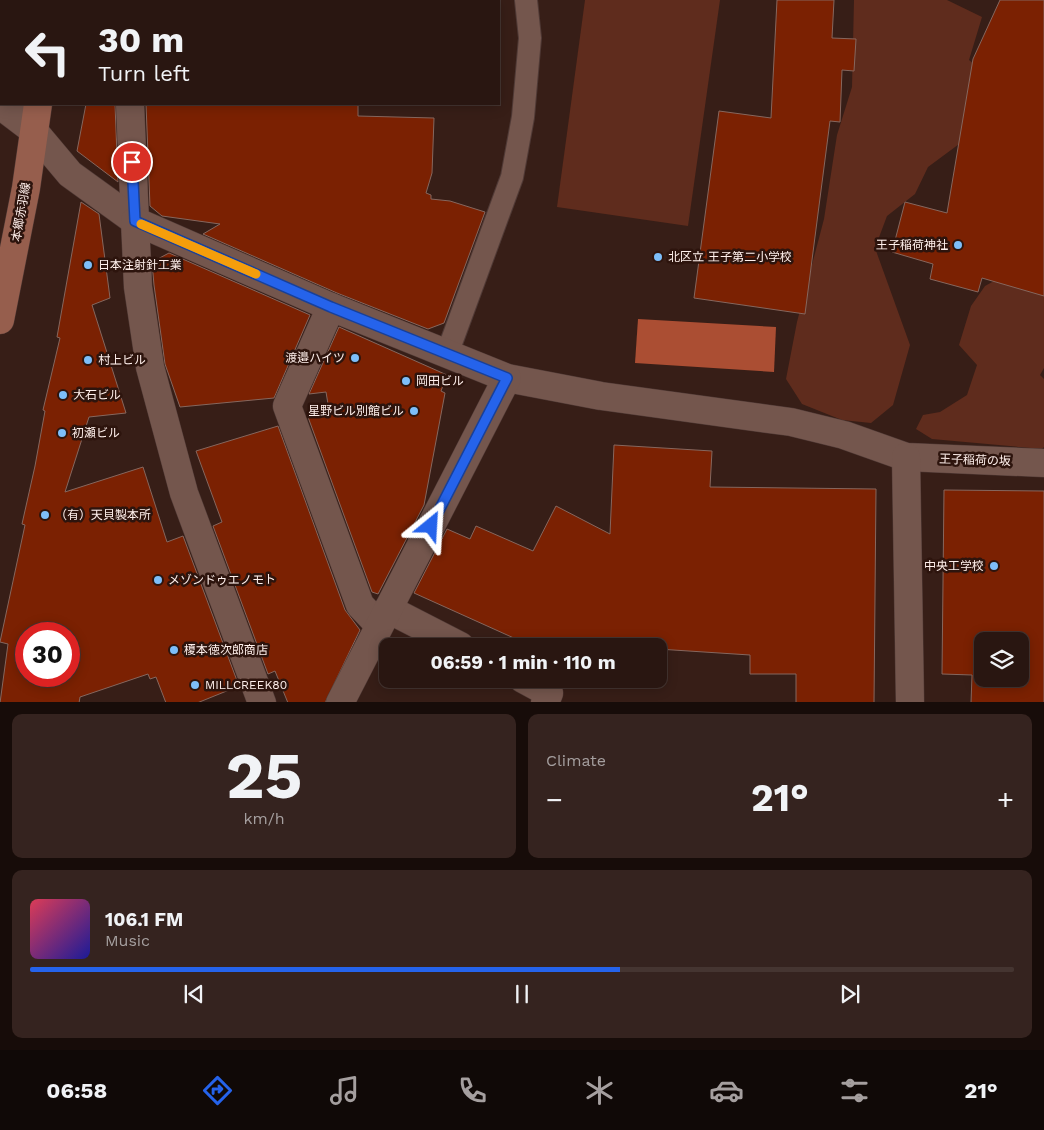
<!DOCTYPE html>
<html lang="en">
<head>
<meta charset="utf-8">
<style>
  :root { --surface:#291611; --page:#35231f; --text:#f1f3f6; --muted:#a59f9f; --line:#453531; --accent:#2563eb }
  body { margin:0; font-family:"Work Sans","Noto Sans JP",sans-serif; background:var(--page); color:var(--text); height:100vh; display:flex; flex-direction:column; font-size:19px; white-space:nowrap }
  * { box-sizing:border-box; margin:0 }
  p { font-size:16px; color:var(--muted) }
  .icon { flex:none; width:28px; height:28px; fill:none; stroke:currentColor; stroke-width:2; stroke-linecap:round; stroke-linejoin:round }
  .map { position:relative; height:702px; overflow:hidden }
  .sheet { display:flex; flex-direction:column; gap:12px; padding:12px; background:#170c09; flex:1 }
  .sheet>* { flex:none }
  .banner { position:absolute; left:0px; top:0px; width:500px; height:105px; box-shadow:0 2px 12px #0003,0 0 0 1px var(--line); background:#291611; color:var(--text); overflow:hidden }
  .fabs { position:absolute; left:974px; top:632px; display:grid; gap:10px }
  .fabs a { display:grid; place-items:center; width:55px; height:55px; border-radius:10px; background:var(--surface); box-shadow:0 2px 12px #0003,0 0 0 1px var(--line); font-size:25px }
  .speed { position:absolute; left:15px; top:622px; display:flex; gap:10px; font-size:25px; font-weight:700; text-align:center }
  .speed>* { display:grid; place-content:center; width:65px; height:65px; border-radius:50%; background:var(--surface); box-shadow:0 2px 12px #0003,0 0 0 1px var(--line); line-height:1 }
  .speed .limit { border:8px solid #d22; background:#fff; color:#111 }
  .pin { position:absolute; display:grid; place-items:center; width:42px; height:42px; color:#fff; margin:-21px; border:2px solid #fff; border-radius:50%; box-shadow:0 1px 5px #0007 }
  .me { position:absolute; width:55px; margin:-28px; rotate:27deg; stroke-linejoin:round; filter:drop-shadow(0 0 4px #0008) }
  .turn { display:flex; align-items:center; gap:18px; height:105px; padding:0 15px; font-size:22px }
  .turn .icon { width:65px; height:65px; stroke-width:2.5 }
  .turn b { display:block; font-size:35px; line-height:42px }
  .big { font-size:38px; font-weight:700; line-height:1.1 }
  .sheet .card { flex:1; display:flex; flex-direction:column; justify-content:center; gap:8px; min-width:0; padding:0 18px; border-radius:10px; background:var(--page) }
  .sheet .dial { align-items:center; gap:0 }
  .dial b { font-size:65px; line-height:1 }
  .song { display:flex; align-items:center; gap:15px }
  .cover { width:60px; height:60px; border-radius:8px; background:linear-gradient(135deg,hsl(350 70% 55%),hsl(240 70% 35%)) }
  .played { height:5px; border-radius:2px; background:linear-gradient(90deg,var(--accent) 60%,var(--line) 60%) }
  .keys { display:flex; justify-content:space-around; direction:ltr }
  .heat { display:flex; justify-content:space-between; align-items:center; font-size:28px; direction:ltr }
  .sheet .tiles { flex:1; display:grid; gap:12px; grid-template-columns:1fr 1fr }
  .card:last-child { grid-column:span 2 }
  .trip { position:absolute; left:379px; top:638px; width:288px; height:50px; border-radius:10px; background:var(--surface); box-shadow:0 2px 12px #0003,0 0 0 1px var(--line); font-weight:700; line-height:50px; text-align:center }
  .tabs { display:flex; height:80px; justify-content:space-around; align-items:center; background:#100907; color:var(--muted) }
  .tabs .icon { width:35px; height:35px }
  .tabs .selected { color:var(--accent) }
  .tabs b { font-size:22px; color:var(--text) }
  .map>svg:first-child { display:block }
</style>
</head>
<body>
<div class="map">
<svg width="1044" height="703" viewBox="0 0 1044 703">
  <rect width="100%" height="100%" fill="#371e17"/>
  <g fill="#5f2c1d">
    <polygon points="585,0 720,0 688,226 557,207"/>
    <polygon points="854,0 947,0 982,17 969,60 1004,89 974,133 928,167 915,194 887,216 875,248 910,345 893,405 871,423 842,420 802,404 786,379 797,322 824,219 837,135 852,87"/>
    <polygon points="1023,265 1044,270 1044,368 1040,375 1044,379 1044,447 1042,449 932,439 916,429 923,415 940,412 967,395 977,365 959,345 971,306 985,286"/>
  </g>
  <polygon fill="#ab4e33" points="638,319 776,327 774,372 635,363"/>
  <g fill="#7b2102" stroke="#86675e" fill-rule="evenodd">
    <polygon points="777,0 834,0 832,38 856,39 854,71 842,70 840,122 830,121 805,314 694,298 719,111 771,118"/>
    <polygon points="1000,0 1044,0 1044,296 982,278 978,292 930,279 933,264 892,252 905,202 947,213 973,59"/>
    <polygon points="86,104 115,104 118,182 77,151"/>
    <polygon points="146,104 358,105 358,116 434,118 432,173 426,193 431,195 431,199 450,201 485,212 444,323 428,329 337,293 203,234 220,224 162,216 150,206"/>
    <path d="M81 202 99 214 110 298 92 305 126 413 89 417 65 492 143 467 167 542 183 536 239 686 197 703H166L156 677 150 679 148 674 80 697 79 703H0L8 644 0 642 25 525 22 524 35 466 45 411 43 410 60 338 57 337ZM26 634H69V676H26Z"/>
    <polygon points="169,253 310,315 274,398 180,407 165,364 154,285 152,262"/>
    <polygon points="339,327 447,375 441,391 445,393 424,505 378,594 372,592 308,417 329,410 326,392 309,394"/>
    <polygon points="278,426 345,610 360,630 325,703 288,703 275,671 268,674 213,526 222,522 196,451"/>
    <polygon points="614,445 712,451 710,487 876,489 874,703 796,703 796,674 750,674 750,655 658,649 658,646 619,646 516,639 414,593 447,529 470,539 476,526 533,551 556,506 610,534"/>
    <path d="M944 490 1044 491V703H971L972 675 942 674ZM982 641H1020V679H982Z"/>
  </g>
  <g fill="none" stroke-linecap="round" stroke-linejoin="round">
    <defs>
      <polyline id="service" points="447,354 512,177 523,117 530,38 526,0"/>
      <g id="minor">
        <polyline points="134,1 134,0"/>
        <polyline points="130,104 135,221"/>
        <polyline points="0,105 33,130 70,174 135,221 331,307 507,378 601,396 791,422 844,435 906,457 1044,463"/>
        <polyline points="331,307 287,406 360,605 379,625"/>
        <polyline points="906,457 910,703"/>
        <polyline points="388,609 460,646"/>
        <polyline points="523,679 549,693 545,703"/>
        <polyline points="340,703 507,378"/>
      </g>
      <polyline id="tertiary" points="135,221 138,287 150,367 184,493 262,703"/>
      <g id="secondary">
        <polyline points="58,1 58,0"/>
        <polyline points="0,320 26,188 38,104"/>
      </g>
    </defs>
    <use href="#service" stroke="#503a36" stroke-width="24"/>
    <use href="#minor" stroke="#503a36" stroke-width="29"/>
    <use href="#tertiary" stroke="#503a36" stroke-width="29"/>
    <use href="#secondary" stroke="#503a36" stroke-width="29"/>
    <use href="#service" stroke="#74564d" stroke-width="22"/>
    <use href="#minor" stroke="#74564d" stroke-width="28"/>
    <use href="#tertiary" stroke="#74564d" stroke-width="28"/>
    <use href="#secondary" stroke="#965e4d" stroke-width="28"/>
  </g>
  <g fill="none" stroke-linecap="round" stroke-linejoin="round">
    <defs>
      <polyline id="route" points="132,162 135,221 331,307 507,378 431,526"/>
    </defs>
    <use href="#route" stroke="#184099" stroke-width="12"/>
    <use href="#route" stroke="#2563eb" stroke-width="9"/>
    <polyline stroke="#f59e0b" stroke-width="9" points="141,224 256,274"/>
  </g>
  <g fill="#7dbef9" stroke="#2d140d" stroke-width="2">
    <circle cx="958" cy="245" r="5"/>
    <circle cx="658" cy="257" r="5"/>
    <circle cx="88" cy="265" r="5"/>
    <circle cx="355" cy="358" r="5"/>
    <circle cx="88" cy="360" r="5"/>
    <circle cx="406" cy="381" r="5"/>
    <circle cx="63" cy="395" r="5"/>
    <circle cx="414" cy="411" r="5"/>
    <circle cx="62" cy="433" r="5"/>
    <circle cx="45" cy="515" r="5"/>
    <circle cx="994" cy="566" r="5"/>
    <circle cx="158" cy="580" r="5"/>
    <circle cx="174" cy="650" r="5"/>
    <circle cx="195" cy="685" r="5"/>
  </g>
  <g text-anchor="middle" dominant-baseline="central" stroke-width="5" stroke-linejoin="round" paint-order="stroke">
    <g font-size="12" fill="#fff0ec" stroke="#2d140d">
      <text transform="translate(21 212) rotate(-80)">本郷赤羽線</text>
      <text transform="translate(975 460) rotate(2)">王子稲荷の坂</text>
    </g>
    <g font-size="12" fill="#fff0ec" stroke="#2d140d" text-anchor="start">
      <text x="948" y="245" text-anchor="end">王子稲荷神社</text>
      <text x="668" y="257">北区立 王子第二小学校</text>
      <text x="98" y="265">日本注射針工業</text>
      <text x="345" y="358" text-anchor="end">渡邉ハイツ</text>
      <text x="98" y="360">村上ビル</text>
      <text x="416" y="381">岡田ビル</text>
      <text x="73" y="395">大石ビル</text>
      <text x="404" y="411" text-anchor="end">星野ビル別館ビル</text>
      <text x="72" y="433">初瀬ビル</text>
      <text x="55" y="515">（有）天貝製本所</text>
      <text x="984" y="566" text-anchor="end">中央工学校</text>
      <text x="168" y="580">メゾンドゥエノモト</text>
      <text x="184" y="650">榎本徳次郎商店</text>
      <text x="205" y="685">MILLCREEK80</text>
    </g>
  </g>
</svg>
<div class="fabs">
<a><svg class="icon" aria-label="layers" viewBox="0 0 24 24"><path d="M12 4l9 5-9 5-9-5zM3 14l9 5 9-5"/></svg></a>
</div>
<div class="speed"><div class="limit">30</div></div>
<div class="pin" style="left:132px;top:162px;background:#d93025"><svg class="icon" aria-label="arrive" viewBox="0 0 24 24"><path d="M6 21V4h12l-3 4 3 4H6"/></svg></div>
<svg class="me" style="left:431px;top:526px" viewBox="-20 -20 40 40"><path d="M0-17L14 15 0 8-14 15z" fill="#2563eb" stroke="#fff" stroke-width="4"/></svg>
<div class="trip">06:59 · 1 min · 110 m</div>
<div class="banner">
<div class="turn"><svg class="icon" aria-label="left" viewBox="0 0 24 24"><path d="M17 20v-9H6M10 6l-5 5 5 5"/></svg><div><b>30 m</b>Turn left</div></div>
</div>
</div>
<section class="sheet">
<div class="tiles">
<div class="card dial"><b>25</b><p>km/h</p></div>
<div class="card"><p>Climate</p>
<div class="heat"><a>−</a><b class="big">21°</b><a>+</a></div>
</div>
<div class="card">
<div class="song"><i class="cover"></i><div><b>106.1 FM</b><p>Music</p></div></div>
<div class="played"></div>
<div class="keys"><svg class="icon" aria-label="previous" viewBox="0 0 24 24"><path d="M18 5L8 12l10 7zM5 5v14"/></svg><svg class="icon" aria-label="pause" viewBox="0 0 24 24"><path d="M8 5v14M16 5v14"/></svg><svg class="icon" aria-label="next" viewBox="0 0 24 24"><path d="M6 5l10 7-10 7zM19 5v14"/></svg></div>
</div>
</div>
</section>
<nav class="tabs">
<b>06:58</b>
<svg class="icon selected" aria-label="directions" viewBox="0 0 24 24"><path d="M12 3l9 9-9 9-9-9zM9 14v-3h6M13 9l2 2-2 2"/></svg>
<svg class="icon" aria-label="music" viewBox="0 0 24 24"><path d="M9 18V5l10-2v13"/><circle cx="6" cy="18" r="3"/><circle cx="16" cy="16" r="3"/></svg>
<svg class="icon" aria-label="phone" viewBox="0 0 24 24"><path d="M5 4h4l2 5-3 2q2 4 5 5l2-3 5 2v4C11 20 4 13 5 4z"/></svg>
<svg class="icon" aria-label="climate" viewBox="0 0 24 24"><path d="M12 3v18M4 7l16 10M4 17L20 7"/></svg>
<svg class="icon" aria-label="car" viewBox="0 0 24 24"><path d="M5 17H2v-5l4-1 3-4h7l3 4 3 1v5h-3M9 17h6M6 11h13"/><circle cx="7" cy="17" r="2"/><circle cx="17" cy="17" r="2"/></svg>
<svg class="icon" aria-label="filters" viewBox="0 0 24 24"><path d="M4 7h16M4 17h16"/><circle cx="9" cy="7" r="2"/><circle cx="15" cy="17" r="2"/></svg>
<b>21°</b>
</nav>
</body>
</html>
